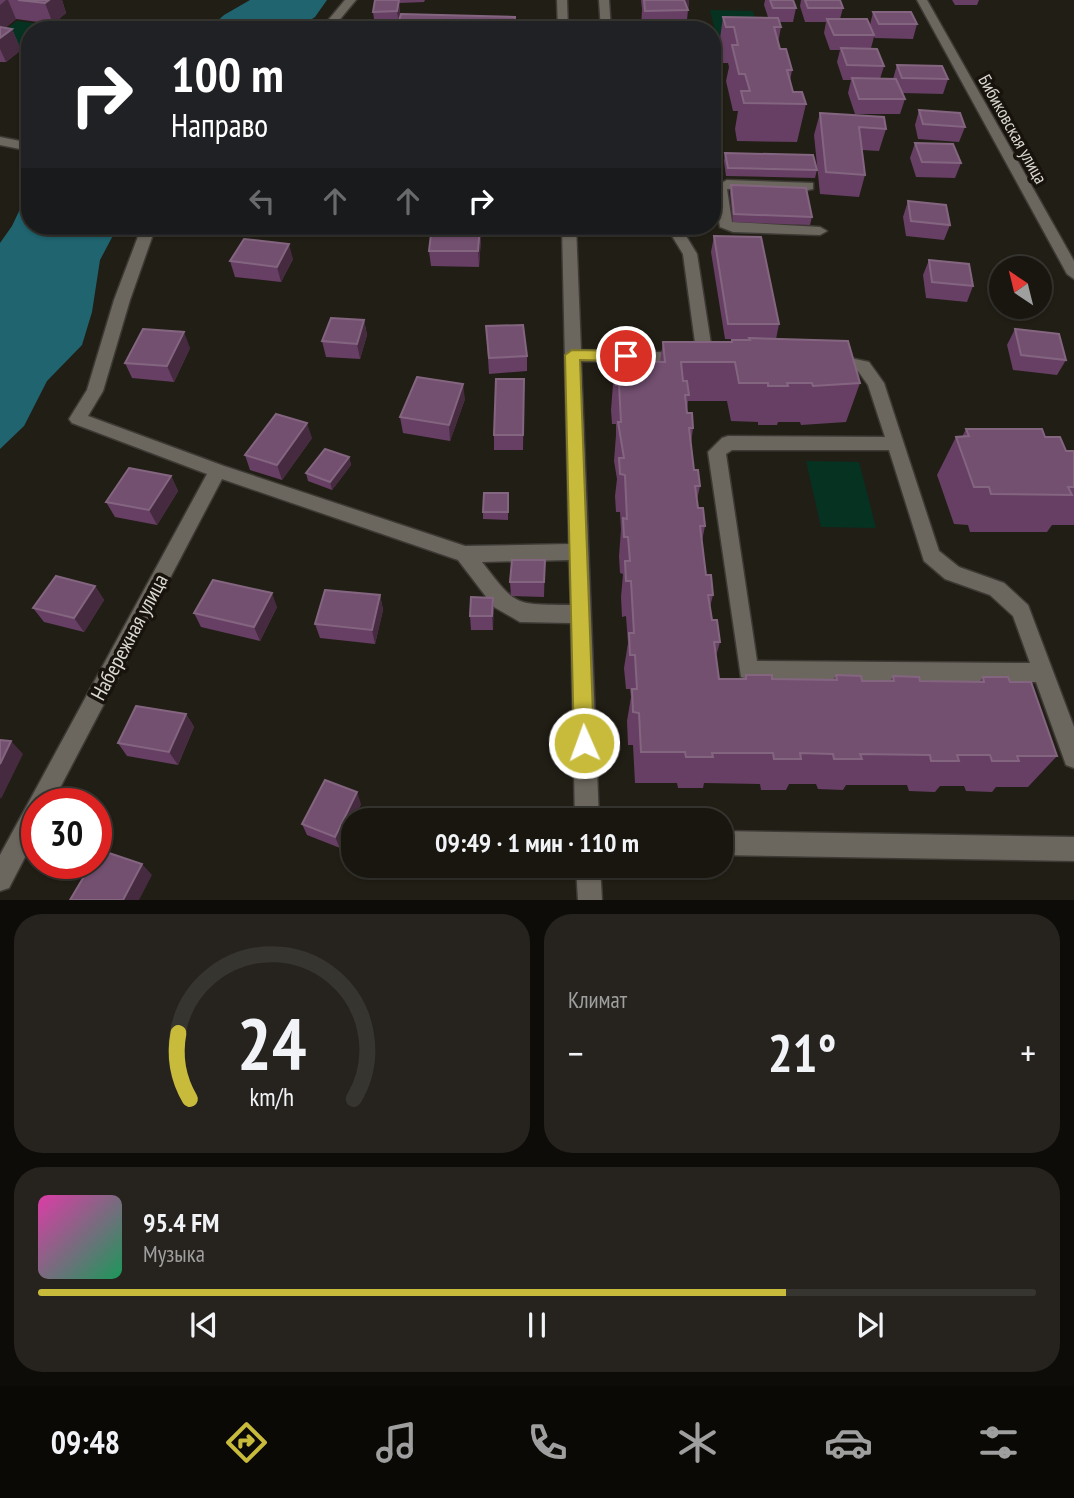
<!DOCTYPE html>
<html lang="ru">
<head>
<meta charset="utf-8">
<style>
  :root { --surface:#191610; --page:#26231e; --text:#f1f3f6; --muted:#9f9f9f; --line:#373530; --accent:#c8bb3b }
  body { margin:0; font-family:"PT Sans Narrow",sans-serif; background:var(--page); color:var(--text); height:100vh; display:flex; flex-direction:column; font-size:26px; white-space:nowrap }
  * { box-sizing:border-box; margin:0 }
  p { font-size:23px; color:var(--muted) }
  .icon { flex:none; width:38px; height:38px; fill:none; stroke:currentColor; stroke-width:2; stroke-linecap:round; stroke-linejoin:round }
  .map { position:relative; height:900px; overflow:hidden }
  .sheet { display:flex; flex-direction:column; gap:14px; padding:14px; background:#0e0c09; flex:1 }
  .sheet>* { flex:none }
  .hud { position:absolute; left:21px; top:21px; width:700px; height:214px; border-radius:28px; box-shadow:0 2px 5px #0004,0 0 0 2px var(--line); background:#202124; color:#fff; overflow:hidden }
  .needle { width:46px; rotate:325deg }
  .tools { position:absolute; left:989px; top:256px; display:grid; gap:14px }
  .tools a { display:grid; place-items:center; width:63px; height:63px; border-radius:50%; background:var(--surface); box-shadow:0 2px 5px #0004,0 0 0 2px var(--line); font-size:35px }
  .speed { position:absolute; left:21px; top:788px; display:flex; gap:14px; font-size:35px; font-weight:700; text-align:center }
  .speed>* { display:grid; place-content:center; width:91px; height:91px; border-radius:50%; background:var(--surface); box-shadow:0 2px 5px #0004,0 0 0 2px var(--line); line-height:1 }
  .speed .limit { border:10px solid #d22; background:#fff; color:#111 }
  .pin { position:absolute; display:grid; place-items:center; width:60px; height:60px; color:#fff; margin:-30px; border:4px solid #fff; border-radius:50%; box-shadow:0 2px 7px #0007 }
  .me { position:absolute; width:77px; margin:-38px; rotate:358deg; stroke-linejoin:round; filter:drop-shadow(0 0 5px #0008) }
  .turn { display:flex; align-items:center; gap:24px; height:147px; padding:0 35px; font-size:32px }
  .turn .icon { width:91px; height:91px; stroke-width:2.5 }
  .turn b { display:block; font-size:49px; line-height:60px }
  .lanes { display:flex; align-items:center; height:66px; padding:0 35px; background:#0003; justify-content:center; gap:35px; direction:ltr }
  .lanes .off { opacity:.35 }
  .big { font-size:52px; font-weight:600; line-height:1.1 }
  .sheet .tile { flex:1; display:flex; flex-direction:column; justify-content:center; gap:10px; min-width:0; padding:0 24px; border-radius:28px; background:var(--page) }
  .sheet .dial { align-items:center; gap:0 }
  .dial svg { height:182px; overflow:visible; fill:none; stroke:var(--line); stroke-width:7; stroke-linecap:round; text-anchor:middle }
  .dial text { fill:var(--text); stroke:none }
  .song { display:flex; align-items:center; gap:21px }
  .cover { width:84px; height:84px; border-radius:10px; background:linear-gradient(135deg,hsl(320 70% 55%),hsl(150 70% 35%)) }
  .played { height:7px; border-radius:4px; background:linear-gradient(90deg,var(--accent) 75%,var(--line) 75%) }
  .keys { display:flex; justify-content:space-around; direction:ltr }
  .heat { display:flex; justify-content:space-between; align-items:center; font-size:38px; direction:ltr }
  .sheet .tiles { flex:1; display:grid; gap:14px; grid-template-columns:1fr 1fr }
  .tile:last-child { grid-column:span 2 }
  .trip { position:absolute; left:341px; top:808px; width:392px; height:70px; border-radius:28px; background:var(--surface); box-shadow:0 2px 5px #0004,0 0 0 2px var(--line); font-weight:600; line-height:70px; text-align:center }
  .tab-bar { display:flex; height:112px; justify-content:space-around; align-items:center; background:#0a0906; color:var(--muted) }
  .tab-bar .icon { width:49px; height:49px }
  .tab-bar .active { color:var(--accent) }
  .tab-bar b { font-size:32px; color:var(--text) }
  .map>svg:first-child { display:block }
</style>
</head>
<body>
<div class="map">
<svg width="1074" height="900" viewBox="0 0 1074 900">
  <rect width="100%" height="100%" fill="#211e15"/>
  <g fill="#063222">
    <polygon points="710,10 753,11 761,39 717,39"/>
    <polygon points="17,21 54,26 49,30 30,30 30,46 27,48 0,45 0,34"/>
    <polygon points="806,461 859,462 876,528 821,527"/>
  </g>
  <g fill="#1f646f">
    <polygon points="250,0 327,0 315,17 295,30 207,30 224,15"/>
    <polygon points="30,188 30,226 118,226 100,260 92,312 82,345 47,381 24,426 0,449 0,243 12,226"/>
  </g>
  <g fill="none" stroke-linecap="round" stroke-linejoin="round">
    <defs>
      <g id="minor">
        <polygon points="345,0 356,0 331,30 320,30"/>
        <polygon points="557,0 567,0 568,30 558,30"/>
        <polygon points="599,0 609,0 611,30 601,30"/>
        <polygon points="917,0 927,0 1074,261 1074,279 1067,274"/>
        <polygon points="0,137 30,143 30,151 0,145"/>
        <polygon points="727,180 813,183 813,189 808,190 727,189 732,222 820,227 827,231 820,235 733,232 720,227 713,187"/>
        <path d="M142 226H156L130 300 103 391 88 416 224 466 465 546 569 544 562 226H576L581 350 691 353 693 357 691 361 685 363 581 361 599 821H575L571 623 520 622 494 607 458 560 222 479 52 803H37V834L9 888 0 891V855L207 474 72 423 69 419 87 390 114 300ZM569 560 571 605C513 604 517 607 482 562Z"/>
        <polygon points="666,226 680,226 697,254 713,357 711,361 699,361 697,357 683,254"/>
        <path d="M832 354 869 362 884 383 939 551 959 567 1004 583 1028 605 1074 727V768L1066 765 1036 682 748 679 741 677 708 452 722 438 728 436 885 437 868 385 858 371 826 364 824 360 826 356ZM732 450H889L924 561 945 579 990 595 1013 616 1030 663 757 661 726 454Z"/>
        <polygon points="721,831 1074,837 1074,861 721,855"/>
        <polygon points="576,866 600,866 602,900 578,900"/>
      </g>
    </defs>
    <use href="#minor" stroke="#3d3a35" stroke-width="3"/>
    <use href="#minor" fill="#6c675e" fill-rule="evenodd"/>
  </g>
  <g fill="#673f64">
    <polygon points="0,0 62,0 66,13 53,24 16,19 5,28 12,29 21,50 6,62 0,62"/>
    <polygon points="375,0 425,0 424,2 399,3 400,13 397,26 375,26 373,12"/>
    <polygon points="636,0 689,0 686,30 641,30 642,9 641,0"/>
    <polygon points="765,0 793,0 796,8 793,22 780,22 781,27 778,43 780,49 792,70 790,81 793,92 806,104 797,142 737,141 735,129 738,111 733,111 726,81 729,67 728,63 720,63 718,53 723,17 768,17 764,5"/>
    <polygon points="801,0 840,0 843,8 840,19 870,25 873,12 917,24 913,39 875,38 874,37 871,48 884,66 880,79 893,79 897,65 948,79 943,94 902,93 905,99 900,114 855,114 848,93 851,80 843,80 837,62 840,50 830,50 824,33 826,22 805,22 800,6"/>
    <polygon points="952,0 979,0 977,5 955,5"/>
    <polygon points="919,110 965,127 959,142 918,139 915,125"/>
    <polygon points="820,113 886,129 879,151 862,150 865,175 859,197 820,194 814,135"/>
    <polygon points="915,143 961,163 955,178 916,177 910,158"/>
    <polygon points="725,153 817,170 815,178 726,176 724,161"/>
    <polygon points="731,185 812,217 810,225 733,222 730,193"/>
    <polygon points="908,201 950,225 944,240 906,236 903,217"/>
    <polygon points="714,236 779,324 776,339 860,383 846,422 801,425 800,422 778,422 777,425 758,425 758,422 731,421 727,401 688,401 687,413 693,428 691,444 694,470 700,486 697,500 698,508 705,526 702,541 706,575 713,595 710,607 712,620 720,642 716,656 719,679 744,679 746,675 772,679 833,680 836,675 862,681 890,681 893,676 920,681 979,682 983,677 1010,682 1057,756 1028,787 996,787 992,792 966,791 964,786 940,786 935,792 909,791 907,785 846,785 843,790 818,789 816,784 789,784 786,790 761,790 760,784 704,783 703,788 678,788 677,783 635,783 633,745 628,745 627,721 631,697 630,689 626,689 624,668 628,643 626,616 622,617 621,597 623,574 620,573 619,556 621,530 620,512 616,512 615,496 617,479 614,461 616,435 616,424 612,424 611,410 614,371 617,371 618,361 660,361 663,342 731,342 732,340 748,340 725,339 711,252"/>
    <polygon points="481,239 479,267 431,266 429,251"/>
    <polygon points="293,259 281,282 235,277 230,261"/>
    <polygon points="929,260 973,286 967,302 926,298 923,275"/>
    <polygon points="364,320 367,335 360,359 326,357 322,341"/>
    <polygon points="486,326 527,356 527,371 489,374"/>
    <polygon points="1015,329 1066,360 1057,375 1013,370 1007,345"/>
    <polygon points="190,348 174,382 132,378 125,363"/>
    <polygon points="524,379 523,450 494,450 494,435"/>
    <polygon points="465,399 450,441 403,433 400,417"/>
    <polygon points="966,429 1045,437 1066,451 1074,451 1074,525 1052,525 1047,532 970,532 968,525 954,524 937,475 956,437 962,437"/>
    <polygon points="312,438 282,480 250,470 245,455"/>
    <polygon points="349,457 351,465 332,490 308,481 306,473"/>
    <polygon points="171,476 178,491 157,525 115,517 106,502"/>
    <polygon points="508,493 508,520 483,519 483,512"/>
    <polygon points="545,560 544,597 511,596 510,582"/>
    <polygon points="95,586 104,600 84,632 44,622 33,608"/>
    <polygon points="380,595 383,610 375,644 320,638 315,624"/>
    <polygon points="493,598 493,630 471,630 470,616"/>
    <polygon points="277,607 260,641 201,627 194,613"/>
    <polygon points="186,714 194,727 178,765 127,756 118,743"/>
    <polygon points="361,804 340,848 307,835 302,824"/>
  </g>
  <g fill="#462b40">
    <polygon points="6,0 8,0 16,19 0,32 0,5"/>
    <polygon points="49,0 62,0 66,13 53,24 45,3"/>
    <polygon points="399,0 400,13 399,26 397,11"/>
    <polygon points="683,0 689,0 688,10"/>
    <polygon points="12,29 21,50 6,62 0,49 0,38"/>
    <polygon points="481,226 481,239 479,267 478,251"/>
    <polygon points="289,244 293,259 281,282 277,267"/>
    <polygon points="364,320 367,335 360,359 357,344"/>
    <polygon points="184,332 190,348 174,382 167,366"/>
    <polygon points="463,384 465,399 450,441 449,425"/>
    <polygon points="307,423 312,438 282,480 277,465"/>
    <polygon points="349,457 351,465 332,490 330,482"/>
    <polygon points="171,476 178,491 157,525 149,510"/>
    <polygon points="95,586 104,600 84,632 74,618"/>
    <polygon points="272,593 277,607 260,641 254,627"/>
    <polygon points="380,595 383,610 375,644 372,630"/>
    <polygon points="493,598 494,612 493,630 492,616"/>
    <polygon points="186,714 194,727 178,765 169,752"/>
    <polygon points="11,741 23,754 1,799 0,797 0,764"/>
    <polygon points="357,792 361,804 340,848 335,837"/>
    <polygon points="142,864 152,875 139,900 123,900"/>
  </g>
  <g fill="#734f70" stroke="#846580" stroke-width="2">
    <polygon points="18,0 49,0 45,3"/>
    <polygon points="375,0 399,0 397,11 373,12"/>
    <polygon points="644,0 684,0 688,10 645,11"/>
    <polygon points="770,0 793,0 796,8 773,8"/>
    <polygon points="805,0 840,0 843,8 808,8"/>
    <polygon points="873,12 911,12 917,24 879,24"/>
    <polygon points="401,14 515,17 514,30 396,30"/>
    <polygon points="723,17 778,18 781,27 774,27 780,49 786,49 792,70 787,70 793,92 802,92 806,104 744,103 741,91 750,91 745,74 739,74 732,45 738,45 734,27 726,27"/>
    <polygon points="827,19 867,19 874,35 834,35"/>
    <polygon points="0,27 12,29 0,38"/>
    <polygon points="841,48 877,49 884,66 847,65"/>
    <polygon points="897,65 942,66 948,79 902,78"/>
    <polygon points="852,78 896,79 905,99 859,99"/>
    <polygon points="919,110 960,113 965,127 923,124"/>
    <polygon points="820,113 884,117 886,129 859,127 865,175 826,172"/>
    <polygon points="915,143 953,144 961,163 922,162"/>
    <polygon points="725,153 813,155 817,170 728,168"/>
    <polygon points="731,185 806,188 812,217 734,214"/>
    <polygon points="908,201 946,205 950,225 911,221"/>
    <polygon points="432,226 480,226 478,251 429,251"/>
    <polygon points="714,236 761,237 779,324 728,324"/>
    <polygon points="244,239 289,244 277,267 230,261"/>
    <polygon points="929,260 969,264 973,286 932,282"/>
    <polygon points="331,318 364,320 357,344 322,341"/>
    <polygon points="523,325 527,356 489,358 486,326"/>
    <polygon points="143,329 184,332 167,366 125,363"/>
    <polygon points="1015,329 1059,334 1066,360 1021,355"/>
    <polygon points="749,338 848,341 860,383 813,386 812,383 787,383 788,386 768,386 768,383 739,383 735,362 681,362 683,381 687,381 689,395 685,395 687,413 692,413 693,428 689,428 694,470 698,470 700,486 695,486 698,508 703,508 705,526 700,526 706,575 711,575 713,595 708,595 712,620 717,620 720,642 714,642 719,679 746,679 746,675 772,675 772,679 837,680 836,675 861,676 862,681 894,681 893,676 919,677 920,681 984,682 983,677 1008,677 1010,682 1031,682 1057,756 1017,756 1019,761 992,761 990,755 957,755 959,761 931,761 930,755 860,754 862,759 834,759 833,754 800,753 801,759 774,759 773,753 712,753 713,757 686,757 685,752 641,752 639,713 633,712 632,689 637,689 635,655 630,655 629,633 634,633 631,581 626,581 625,561 630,561 628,537 624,537 623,518 627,519 625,475 620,474 619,458 624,458 618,422 621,422 619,385 616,385 614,371 618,371 618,361 665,362 663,342 732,342 732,340 750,340"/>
    <polygon points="417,377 463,384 449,425 400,417"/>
    <polygon points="496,379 524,379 523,435 494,435"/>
    <polygon points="276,414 307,423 277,465 245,455"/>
    <polygon points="966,429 1042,429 1045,437 1060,437 1066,451 1074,451 1074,487 1068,487 1072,495 991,494 989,487 974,487 956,437 969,436"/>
    <polygon points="325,449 349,457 330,482 306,473"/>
    <polygon points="129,468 171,476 149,510 106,502"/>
    <polygon points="484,493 508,493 508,512 483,512"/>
    <polygon points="512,560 545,560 544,582 510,582"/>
    <polygon points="56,576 95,586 74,618 33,608"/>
    <polygon points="213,580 272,593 254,627 194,613"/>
    <polygon points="325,590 380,595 372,630 315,624"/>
    <polygon points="471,597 493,598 492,616 470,616"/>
    <polygon points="136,706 186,714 169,752 118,743"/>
    <polygon points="0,740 11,741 0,764"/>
    <polygon points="325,780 357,792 335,837 302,824"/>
    <polygon points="100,850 142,864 123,900 70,900 92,863 96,863 96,855"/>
  </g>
  <polygon fill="#c8bb3b" stroke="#827a26" stroke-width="2" points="572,350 626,351 633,356 626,361 580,360 594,743 591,750 584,753 577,750 574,743 565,355"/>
  <g text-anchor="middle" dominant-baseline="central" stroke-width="7" stroke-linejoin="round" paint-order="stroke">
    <g font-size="18" fill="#dbd9d3" stroke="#18140d">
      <text transform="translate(1013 129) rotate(61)">Бибиковская улица</text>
    </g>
    <g font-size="21" fill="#dbd9d3" stroke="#18140d">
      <text transform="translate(129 637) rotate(-62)">Набережная улица</text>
    </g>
  </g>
</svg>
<div class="tools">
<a><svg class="needle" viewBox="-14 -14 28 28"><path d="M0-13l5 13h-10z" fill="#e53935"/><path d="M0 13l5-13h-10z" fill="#9f9f9f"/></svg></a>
</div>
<div class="speed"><div class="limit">30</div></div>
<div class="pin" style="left:626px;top:356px;background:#d93025"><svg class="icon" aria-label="arrive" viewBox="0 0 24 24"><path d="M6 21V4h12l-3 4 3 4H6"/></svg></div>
<svg class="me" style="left:584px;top:743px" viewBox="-20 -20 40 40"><circle r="17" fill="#c8bb3b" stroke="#fff" stroke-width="3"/><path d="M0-11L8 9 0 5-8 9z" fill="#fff"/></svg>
<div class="trip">09:49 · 1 мин · 110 m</div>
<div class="hud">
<div class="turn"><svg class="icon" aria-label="right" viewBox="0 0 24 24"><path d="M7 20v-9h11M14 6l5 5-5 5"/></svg><div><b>100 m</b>Направо</div></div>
<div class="lanes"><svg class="icon off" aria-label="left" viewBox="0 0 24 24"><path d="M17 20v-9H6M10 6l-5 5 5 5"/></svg><svg class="icon off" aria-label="ahead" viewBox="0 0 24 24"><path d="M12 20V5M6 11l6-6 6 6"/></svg><svg class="icon off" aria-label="ahead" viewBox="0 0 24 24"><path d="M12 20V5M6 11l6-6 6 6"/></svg><svg class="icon" aria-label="right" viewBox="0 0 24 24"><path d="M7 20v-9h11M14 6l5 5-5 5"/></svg></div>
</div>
</div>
<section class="sheet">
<div class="tiles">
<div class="tile dial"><svg viewBox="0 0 100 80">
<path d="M14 69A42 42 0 1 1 86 69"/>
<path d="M14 69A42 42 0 0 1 9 40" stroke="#c8bb3b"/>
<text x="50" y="56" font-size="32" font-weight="700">24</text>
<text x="50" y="72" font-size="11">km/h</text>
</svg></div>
<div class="tile"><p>Климат</p>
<div class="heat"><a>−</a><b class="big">21°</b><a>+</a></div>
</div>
<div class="tile">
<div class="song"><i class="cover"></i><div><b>95.4 FM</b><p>Музыка</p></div></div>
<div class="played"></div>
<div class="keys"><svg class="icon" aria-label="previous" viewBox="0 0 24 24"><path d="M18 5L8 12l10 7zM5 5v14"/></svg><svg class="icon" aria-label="pause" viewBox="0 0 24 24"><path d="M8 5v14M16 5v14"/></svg><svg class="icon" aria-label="next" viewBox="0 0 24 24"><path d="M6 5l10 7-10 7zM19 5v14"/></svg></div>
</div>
</div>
</section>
<nav class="tab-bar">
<b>09:48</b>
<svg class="icon active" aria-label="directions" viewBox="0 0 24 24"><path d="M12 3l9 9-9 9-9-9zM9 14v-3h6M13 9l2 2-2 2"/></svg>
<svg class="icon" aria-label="music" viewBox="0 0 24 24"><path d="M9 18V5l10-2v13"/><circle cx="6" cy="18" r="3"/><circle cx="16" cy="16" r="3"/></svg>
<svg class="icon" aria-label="phone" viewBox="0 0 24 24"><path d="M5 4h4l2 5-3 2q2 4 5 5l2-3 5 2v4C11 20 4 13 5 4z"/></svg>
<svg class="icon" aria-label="climate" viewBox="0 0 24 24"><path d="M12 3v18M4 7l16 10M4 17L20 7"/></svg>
<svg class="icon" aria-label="car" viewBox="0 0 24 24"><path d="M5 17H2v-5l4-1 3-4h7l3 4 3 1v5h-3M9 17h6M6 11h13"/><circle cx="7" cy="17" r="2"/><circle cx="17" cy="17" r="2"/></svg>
<svg class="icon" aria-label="filters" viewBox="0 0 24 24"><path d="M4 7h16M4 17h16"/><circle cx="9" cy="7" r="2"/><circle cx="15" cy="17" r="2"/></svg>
</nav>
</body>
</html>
